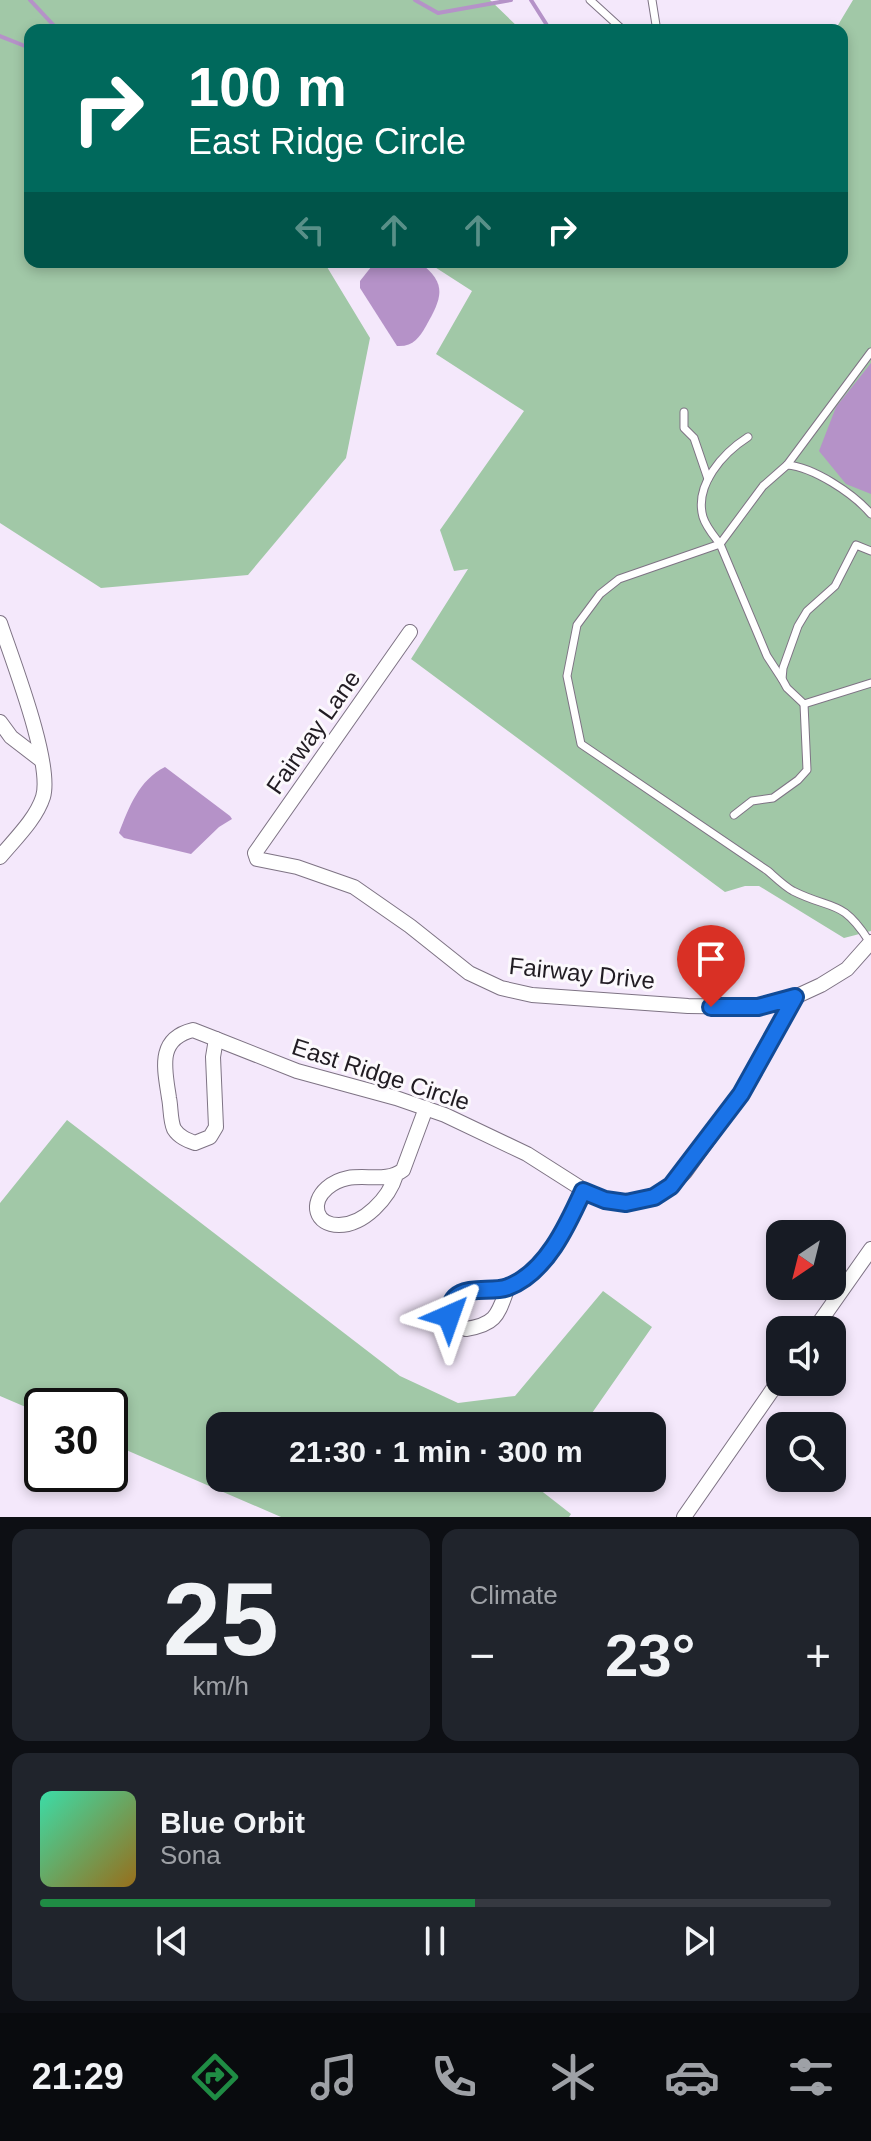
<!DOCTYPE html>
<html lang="en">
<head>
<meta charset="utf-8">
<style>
  :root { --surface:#171b24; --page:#20242c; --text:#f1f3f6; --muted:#9ea1a6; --line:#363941; --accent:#1f8c44 }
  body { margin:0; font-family:Arial,sans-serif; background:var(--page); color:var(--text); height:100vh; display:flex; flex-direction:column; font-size:30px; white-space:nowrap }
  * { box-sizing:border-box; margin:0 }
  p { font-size:26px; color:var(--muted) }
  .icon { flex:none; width:44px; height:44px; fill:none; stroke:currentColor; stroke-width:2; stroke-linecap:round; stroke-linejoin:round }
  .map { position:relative; height:1517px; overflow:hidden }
  .drawer { display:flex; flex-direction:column; gap:12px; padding:12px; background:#0d0f14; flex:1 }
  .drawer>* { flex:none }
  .guide { position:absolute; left:24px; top:24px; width:824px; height:244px; border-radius:16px; box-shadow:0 4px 12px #0003; background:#00695c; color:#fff; overflow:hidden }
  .needle { width:52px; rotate:215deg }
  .buttons { position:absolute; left:766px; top:1220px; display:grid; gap:16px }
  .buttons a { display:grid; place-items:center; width:80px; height:80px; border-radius:16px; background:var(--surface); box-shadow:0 4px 12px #0003; font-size:40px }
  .speed { position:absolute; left:24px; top:1388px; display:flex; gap:16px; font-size:40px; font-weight:700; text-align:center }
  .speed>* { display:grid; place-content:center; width:104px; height:104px; border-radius:50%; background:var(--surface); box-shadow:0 4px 12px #0003; line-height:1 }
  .speed .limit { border:4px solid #111; border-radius:12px; background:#fff; color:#111 }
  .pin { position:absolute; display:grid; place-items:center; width:68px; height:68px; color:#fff; margin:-82px -34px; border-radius:50% 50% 50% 0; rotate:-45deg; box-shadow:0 0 8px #0007 }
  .pin .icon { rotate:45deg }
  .me { position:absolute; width:88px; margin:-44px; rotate:43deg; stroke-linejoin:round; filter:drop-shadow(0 0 6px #0008) }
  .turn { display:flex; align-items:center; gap:28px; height:168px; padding:0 32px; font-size:36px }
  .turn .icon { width:104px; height:104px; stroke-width:2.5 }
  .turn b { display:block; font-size:56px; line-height:68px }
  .lanes { display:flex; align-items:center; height:76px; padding:0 32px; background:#0003; justify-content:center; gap:40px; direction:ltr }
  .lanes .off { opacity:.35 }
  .big { font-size:60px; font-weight:600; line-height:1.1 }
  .drawer .tile { flex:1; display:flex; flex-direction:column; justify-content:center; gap:12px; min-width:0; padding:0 28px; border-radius:16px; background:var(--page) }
  .drawer .dial { align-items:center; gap:0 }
  .dial b { font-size:104px; line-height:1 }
  .song { display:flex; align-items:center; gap:24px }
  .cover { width:96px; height:96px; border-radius:12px; background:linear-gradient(135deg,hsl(160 70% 55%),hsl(40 70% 35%)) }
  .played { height:8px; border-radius:4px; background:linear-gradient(90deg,var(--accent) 55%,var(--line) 55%) }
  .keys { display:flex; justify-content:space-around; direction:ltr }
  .heat { display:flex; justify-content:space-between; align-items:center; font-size:44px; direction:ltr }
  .drawer .tiles { flex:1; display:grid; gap:12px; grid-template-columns:1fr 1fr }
  .tile:last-child { grid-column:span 2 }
  .trip { position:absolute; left:206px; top:1412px; width:460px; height:80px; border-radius:16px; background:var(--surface); box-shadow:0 4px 12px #0003; font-weight:600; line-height:80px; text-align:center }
  .menu { display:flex; height:128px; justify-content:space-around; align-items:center; background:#090b0e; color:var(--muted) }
  .menu .icon { width:56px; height:56px }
  .menu .active { color:var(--accent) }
  .menu b { font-size:36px; color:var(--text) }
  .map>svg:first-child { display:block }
</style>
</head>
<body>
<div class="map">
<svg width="871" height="1517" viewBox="0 0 871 1517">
  <rect width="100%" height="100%" fill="#f4e8fb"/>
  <g fill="#a1c8a7">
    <polygon points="0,0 490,0 521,30 30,30 30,262 324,262 370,338 346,458 248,575 101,588 0,523"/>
    <polygon points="853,0 871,0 871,931 844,938 759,886 745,886 725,892 411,659 468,569 454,571 440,530 524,411 436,354 472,291 427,262 842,262 842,30 835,30"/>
    <polygon points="67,1120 400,1376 458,1403 515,1396 603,1291 652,1327 583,1426 220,1426 220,1478 546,1478 539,1489 571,1514 569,1517 281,1517 110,1443 110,1406 42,1406 42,1414 0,1396 0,1203"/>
  </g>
  <g fill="#b592c8">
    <path d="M375 262H419C449 284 441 299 426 326 419 338 413 347 397 346L360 288V281Z"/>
    <polygon points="871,363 871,494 846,484 819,451 836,407"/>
    <path d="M165 767 230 816 232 819 219 827 191 854 124 838 119 833C129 807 139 780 165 767Z"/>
  </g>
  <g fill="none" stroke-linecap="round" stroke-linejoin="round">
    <g stroke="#b592c8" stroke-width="4">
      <polyline points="30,0 58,30"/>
      <polyline points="415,0 438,13 511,0"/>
      <polyline points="531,0 550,30"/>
      <polyline points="0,36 30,48"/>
    </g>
    <defs>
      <g id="service">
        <polyline points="590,0 623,30"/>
        <polyline points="652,0 656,25"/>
        <polyline points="684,412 684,428 694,438 708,479"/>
        <path d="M748 437C723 453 694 485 703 517 706 527 714 536 720 544L763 486 787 465C813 467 853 493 871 514"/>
        <polyline points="787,465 871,352"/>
        <polyline points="871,551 856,545 835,586 807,611 798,626 783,668 782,679 787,688 804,704 871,683"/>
        <path d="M782 679 767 656 720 544 619 579 600 594 577 625 567 676 581 744 768 871C776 878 784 886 793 891 833 911 841 898 869 941"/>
        <polyline points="734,815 752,801 773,798 798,780 807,770 804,704"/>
      </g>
      <g id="minor">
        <path d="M0 623C12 659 53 764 43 797 36 819 15 839 0 857"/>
        <polyline points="410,632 255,853 257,859 297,867 354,887 410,926 469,973 501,988 532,995 688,1006 758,1007 795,997 821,985 847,969 871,942"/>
        <polyline points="0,722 11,737 41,760"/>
        <path d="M193 1030 216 1039 213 1057 216 1127 210 1137 195 1143C187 1140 179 1137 174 1129 170 1120 171 1107 169 1098 165 1070 156 1039 193 1030Z"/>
        <polyline points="216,1039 297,1071 396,1098 445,1115 527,1154 593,1196 626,1203 654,1197 671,1186 685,1172 741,1094 795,997"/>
        <path d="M396 1175C389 1198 364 1225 339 1225 315 1225 310 1203 327 1188 352 1166 381 1187 403 1170L426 1108"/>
        <path d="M508 1287C498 1313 498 1324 466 1329L452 1322C447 1311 449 1301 460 1295 475 1285 492 1293 508 1287 545 1273 568 1224 583 1191"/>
        <polyline points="814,1330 871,1249"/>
        <polyline points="684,1517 780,1379"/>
      </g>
    </defs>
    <use href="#service" stroke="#7e7384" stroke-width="9"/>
    <use href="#minor" stroke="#7e7384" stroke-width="16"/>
    <use href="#service" stroke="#fff" stroke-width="7"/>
    <use href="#minor" stroke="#fff" stroke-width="14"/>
  </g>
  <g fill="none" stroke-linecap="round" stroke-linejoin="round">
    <defs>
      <path id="route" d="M449 1316C450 1279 488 1295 508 1287 546 1273 568 1224 583 1191L605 1200 626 1203 654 1197 671 1186 741 1094 795 997 758 1007H711"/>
    </defs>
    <use href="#route" stroke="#114b97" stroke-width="20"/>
    <use href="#route" stroke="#1a73e8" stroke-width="14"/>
  </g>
  <g text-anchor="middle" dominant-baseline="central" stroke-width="6" stroke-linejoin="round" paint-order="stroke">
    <g font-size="24" fill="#211c23" stroke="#fcf9fd">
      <text transform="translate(313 732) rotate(-55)">Fairway Lane</text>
      <text transform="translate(582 973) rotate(6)">Fairway Drive</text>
      <text transform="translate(381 1074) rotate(18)">East Ridge Circle</text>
    </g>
  </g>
</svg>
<div class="buttons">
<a><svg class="needle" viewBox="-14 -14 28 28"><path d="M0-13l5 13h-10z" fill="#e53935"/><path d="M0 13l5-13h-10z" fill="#9ea1a6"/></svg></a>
<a><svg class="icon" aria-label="sound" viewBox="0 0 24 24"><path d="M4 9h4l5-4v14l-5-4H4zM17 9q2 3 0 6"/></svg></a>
<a><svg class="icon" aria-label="search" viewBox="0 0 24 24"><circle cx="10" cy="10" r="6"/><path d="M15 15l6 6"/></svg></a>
</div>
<div class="speed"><div class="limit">30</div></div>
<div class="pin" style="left:711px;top:1007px;background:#d93025"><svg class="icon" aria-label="arrive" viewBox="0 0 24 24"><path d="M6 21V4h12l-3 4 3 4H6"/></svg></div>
<svg class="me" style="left:449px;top:1316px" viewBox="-20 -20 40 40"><path d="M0-17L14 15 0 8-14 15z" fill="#1a73e8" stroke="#fff" stroke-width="4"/></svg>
<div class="trip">21:30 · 1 min · 300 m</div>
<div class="guide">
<div class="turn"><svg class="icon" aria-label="right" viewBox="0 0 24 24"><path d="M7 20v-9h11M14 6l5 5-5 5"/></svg><div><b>100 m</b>East Ridge Circle</div></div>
<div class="lanes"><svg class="icon off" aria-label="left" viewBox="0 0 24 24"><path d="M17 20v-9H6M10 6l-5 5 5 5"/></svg><svg class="icon off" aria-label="ahead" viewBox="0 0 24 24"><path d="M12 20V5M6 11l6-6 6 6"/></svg><svg class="icon off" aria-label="ahead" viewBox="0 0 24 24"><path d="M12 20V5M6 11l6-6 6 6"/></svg><svg class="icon" aria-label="right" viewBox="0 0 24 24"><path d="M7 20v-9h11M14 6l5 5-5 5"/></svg></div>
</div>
</div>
<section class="drawer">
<div class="tiles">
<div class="tile dial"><b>25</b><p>km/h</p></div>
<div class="tile"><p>Climate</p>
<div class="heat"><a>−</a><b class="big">23°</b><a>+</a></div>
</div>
<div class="tile">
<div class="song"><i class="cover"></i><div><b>Blue Orbit</b><p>Sona</p></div></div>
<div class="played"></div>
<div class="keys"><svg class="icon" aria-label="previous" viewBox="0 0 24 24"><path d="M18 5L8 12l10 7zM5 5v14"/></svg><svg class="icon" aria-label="pause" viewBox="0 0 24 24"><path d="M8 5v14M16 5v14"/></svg><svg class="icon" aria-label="next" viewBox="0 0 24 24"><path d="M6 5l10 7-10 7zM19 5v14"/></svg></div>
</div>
</div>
</section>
<nav class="menu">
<b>21:29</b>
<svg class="icon active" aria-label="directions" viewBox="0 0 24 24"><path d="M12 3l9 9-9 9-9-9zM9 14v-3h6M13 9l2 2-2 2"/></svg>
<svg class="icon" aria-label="music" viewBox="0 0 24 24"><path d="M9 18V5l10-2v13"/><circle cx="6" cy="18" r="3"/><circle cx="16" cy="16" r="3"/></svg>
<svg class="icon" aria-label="phone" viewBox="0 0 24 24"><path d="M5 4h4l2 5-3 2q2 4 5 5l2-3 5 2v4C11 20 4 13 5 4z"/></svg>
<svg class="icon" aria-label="climate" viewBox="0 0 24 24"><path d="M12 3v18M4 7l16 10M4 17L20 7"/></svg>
<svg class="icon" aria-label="car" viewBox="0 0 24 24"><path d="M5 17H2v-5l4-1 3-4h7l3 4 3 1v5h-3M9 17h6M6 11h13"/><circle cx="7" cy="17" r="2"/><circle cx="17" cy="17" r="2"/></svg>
<svg class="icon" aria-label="filters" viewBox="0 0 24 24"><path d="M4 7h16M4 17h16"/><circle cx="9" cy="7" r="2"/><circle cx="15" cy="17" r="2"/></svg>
</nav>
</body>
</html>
